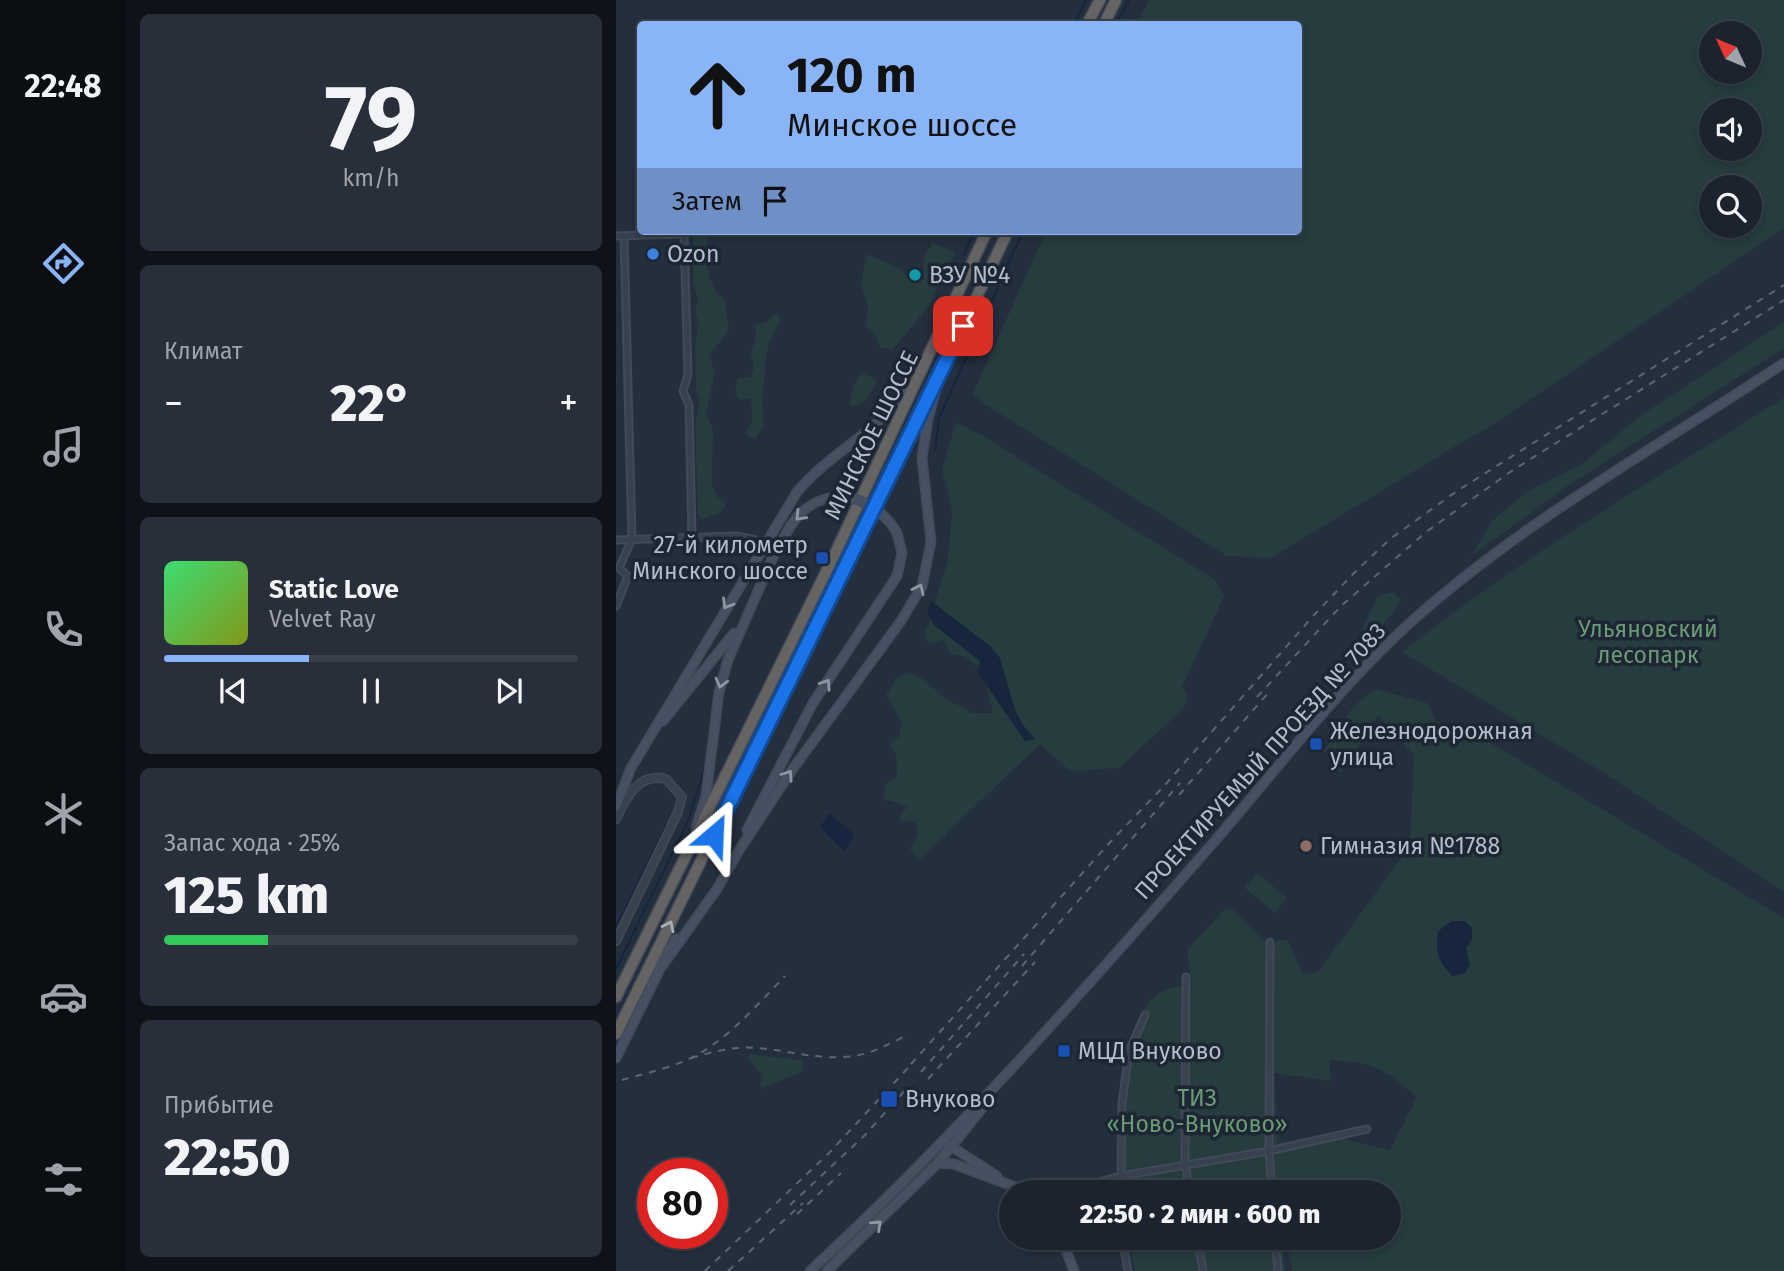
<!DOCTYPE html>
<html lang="ru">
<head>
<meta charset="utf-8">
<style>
  :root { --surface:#1b232e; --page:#282f3a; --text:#f1f3f6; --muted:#a0a4aa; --line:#39404a; --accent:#8ab4f8 }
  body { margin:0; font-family:"Fira Sans",sans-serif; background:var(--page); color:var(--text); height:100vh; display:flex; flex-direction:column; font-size:26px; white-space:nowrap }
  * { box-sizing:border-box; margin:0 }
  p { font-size:23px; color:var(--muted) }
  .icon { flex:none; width:38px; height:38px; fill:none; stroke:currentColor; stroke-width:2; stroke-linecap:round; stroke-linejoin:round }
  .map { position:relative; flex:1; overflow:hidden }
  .details { display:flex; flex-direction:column; gap:14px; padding:14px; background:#0f1319; width:490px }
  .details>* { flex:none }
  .top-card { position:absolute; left:21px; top:21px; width:665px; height:214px; border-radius:7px; box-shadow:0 4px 10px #0003,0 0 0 2px var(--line); background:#8ab4f8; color:#111; overflow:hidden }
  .needle { width:46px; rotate:314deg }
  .fabs { position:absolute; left:1083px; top:21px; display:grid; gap:14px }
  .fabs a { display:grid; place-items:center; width:63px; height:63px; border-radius:50%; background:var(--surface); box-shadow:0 4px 10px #0003,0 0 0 2px var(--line); font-size:35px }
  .speed { position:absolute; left:21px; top:1158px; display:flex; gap:14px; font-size:35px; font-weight:700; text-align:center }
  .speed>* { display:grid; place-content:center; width:91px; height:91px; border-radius:50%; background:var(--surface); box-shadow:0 4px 10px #0003,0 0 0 2px var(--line); line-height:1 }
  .speed .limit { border:10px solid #d22; background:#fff; color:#111 }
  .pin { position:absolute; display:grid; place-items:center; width:60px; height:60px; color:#fff; margin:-30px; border-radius:14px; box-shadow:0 4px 10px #0006 }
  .me { position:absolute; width:77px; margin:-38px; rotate:26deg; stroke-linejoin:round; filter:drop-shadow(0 0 5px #0008) }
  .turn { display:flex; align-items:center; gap:24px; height:147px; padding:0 35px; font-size:32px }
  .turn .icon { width:91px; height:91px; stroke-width:2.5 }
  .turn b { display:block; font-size:49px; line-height:60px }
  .then { display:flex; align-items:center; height:66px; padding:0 35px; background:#0003; gap:14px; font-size:26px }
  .big { font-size:52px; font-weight:800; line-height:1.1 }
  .details .widget { flex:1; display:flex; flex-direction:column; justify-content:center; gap:10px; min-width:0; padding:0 24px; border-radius:10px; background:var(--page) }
  .details .dial { align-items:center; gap:0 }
  .dial b { font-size:91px; line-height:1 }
  .song { display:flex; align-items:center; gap:21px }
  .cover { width:84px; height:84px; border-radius:10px; background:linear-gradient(135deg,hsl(140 70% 55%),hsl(70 70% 35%)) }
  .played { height:7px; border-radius:4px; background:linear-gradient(90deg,var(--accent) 35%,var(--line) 35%) }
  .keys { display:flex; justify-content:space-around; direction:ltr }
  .heat { display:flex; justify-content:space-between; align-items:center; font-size:38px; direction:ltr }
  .charge { height:10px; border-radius:5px; background:linear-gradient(90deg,#34c759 25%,var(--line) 0) }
  .trip { position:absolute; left:383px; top:1180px; width:402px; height:70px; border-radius:35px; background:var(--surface); box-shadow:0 4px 10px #0003,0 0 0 2px var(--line); font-weight:800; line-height:70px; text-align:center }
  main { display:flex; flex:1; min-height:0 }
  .menu { display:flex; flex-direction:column; width:126px; justify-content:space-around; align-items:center; background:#0b0e12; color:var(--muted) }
  .menu .icon { width:49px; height:49px }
  .menu .active { color:var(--accent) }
  .menu b { font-size:32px; color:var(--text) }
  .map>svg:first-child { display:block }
</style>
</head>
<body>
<main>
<nav class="menu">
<b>22:48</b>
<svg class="icon active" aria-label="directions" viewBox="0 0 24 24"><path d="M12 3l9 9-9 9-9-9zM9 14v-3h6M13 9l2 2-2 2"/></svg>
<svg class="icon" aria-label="music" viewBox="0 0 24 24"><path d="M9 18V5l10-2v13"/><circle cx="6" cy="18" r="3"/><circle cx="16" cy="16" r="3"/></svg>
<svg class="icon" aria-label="phone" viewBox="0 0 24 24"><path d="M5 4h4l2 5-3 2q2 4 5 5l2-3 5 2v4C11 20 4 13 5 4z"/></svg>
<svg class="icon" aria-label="climate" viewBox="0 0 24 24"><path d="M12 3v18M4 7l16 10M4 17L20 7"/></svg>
<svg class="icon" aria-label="car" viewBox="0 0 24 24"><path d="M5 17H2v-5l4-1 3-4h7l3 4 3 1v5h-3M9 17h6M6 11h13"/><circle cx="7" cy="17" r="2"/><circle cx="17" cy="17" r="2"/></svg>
<svg class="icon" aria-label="filters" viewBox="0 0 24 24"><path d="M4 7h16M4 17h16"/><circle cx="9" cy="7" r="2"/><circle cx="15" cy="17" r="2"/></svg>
</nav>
<section class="details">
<div class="widget dial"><b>79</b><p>km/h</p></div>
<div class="widget"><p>Климат</p>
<div class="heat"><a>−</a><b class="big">22°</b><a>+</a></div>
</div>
<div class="widget">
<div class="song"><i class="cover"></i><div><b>Static Love</b><p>Velvet Ray</p></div></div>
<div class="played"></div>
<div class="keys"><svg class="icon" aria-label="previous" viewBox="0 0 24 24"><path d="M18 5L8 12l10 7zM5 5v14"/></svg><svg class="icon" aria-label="pause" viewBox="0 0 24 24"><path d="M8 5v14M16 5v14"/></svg><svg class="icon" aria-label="next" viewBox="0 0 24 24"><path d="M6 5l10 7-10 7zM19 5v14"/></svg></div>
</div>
<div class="widget"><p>Запас хода · 25%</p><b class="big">125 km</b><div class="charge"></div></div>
<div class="widget"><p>Прибытие</p><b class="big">22:50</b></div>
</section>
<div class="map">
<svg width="1168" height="1271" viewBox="0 0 1168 1271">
  <rect width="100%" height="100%" fill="#242f3e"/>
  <g fill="#263c3f" fill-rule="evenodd">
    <path d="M533 0H1168V228L869 430 858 435 655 558 611 556 370 405 357 394 430 231H682V24H522ZM1096 33H1134V72H1096ZM1096 110H1134V149H1096ZM1096 187H1134V226H1096Z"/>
    <path d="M77 231H93C88 254 89 286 109 300L113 331 93 355 99 372 90 413 97 430 96 485 101 496 110 504 103 513 86 519 82 515 79 423 84 400 80 389 79 343 83 324 79 313 82 301 77 283Z"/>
    <polygon points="317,242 339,253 312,307 277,349 264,348 259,334 250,326 252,309 245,283 251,254 284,269 293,281 308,280 307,260"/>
    <path d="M158 314 163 316 164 322 154 340 150 357 146 401 148 426 139 438 133 437 130 432 136 422 135 398 123 400 119 395 122 378 134 377C140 368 138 364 134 355L140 338 139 325 150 323Z"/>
    <polygon points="1168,322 1168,348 950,487 855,556 876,521 912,491 966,464 1024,416"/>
    <path d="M245 372 257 378 261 383C253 393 249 408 234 405L237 386Z"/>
    <path d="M1168 398V892L985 771 786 652C906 557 1038 479 1168 398Z"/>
    <path d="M340 422 367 436 598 579 608 596 566 687 571 697 568 708 503 768 454 771 424 744 303 860 294 849 302 835 299 822 283 820 291 806 267 799 270 784 281 776 280 753 273 745 283 736 286 723 270 695 280 679 293 672C314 680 318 692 335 702 343 706 349 706 355 713H377L366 669 348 656 335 654 328 640 315 643 308 637 332 560 336 510 326 470Z"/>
    <polygon points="777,592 785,599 780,609 757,636 746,630 762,596"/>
    <path d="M759 689 811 703 820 720 840 738 858 733 1168 918V1271H677L669 1237H774V1192H516L515 1178 501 1171C502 1118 498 1035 540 995 548 988 565 986 576 985L571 950 608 910 616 909 650 942 672 940 687 974 702 972 794 846 798 755 762 715 725 773 708 751 737 707ZM713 1060C762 1063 764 1066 801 1097L774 1150 707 1134 662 1143 658 1073 715 1081Z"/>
    <polygon points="641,873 671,898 659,913 629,888"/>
    <polygon points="133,1054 186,1060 187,1071 144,1089 146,1075 132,1058"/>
    <polygon points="512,1237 667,1237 669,1271 519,1271"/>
  </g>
  <g fill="#17263c">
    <polygon points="315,601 374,646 384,658 399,710 407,725 419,739 409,741 362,673 364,661 318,625 311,613"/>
    <polygon points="213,813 238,834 230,849 227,850 204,827"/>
    <path d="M836 921H849L856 928V939L850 949 854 964 849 973 837 976C822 963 819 951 822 931Z"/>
  </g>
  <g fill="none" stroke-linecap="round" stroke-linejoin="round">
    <g stroke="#17263c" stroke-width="2">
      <polyline points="458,24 470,0"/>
      <polyline points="500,24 513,0"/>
      <polyline points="348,255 358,231"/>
      <polyline points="319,450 323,418 407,231"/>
      <polyline points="0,927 51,824"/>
      <polyline points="0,969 72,821 89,767"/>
    </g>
    <defs>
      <g id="minor">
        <polyline points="0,236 68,234 72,375 67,391 73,405 76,537"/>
        <polyline points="0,540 122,536 149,542"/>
        <polyline points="0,606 12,576 3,568 16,539 8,236"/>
        <polyline points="654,942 653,1151 656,1192"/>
        <polyline points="570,977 569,1164 574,1192"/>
        <polyline points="505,1176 506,1103 513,1052 529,1015"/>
        <polyline points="445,1192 505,1176 653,1151 751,1129"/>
        <polyline points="506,1237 512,1271"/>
        <polyline points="581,1237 587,1271"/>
        <polyline points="659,1237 662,1271"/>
      </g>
      <path id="tertiary" d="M0 819C10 798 22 772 50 779L66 797 62 812 0 941"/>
      <g id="secondary">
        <polyline points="47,721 118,633"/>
        <path d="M0 807 15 768 181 492C215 451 266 430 295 384"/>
        <polyline points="80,828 90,796 103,692 112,660 157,557"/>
        <polyline points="131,830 197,703 281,576 286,553 281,533"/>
        <polyline points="31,980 60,939"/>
        <polyline points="0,1058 44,969 101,889 122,852 176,770 285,621 306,586 315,542 306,458 312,419 321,386"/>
        <polyline points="333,1145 381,1176"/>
        <polyline points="322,1163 338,1164 412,1192"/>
        <polyline points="445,1237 458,1271"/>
        <path d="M194 1271C336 1140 464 995 591 850 654 778 713 699 783 633 898 526 1037 450 1168 363"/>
        <polyline points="211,1271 322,1163 372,1101"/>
      </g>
      <g id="trunk">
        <polyline points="471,24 484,0"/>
        <polyline points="488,24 500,0"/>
        <polyline points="0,997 215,562 371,231"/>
        <polyline points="0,1034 326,370 392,231"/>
      </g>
    </defs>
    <use href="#minor" stroke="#414a57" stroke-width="9"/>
    <use href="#tertiary" stroke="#414a57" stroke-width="10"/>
    <use href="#secondary" stroke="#414a57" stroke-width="11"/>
    <use href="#trunk" stroke="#434c59" stroke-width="13"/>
    <use href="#minor" stroke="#38414e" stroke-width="5"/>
    <use href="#tertiary" stroke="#38414e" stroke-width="7"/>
    <use href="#secondary" stroke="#465061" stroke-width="8"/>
    <use href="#trunk" stroke="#656462" stroke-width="10"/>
    <g stroke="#5a6575" stroke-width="2" stroke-dasharray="7 7" stroke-linecap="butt">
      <polyline points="641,697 725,606 810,532 894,472 1168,300"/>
      <polyline points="563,795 653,692"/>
      <polyline points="406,966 564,783"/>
      <path d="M75 1058C97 1052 117 1046 140 1048 173 1050 203 1061 238 1056 258 1053 275 1043 293 1034"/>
      <polyline points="295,1064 497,839 549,785 699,614 739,572 774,539 841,491 1168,285"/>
      <polyline points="305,1072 408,954"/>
      <polyline points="312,1079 419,962"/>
      <path d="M6 1080C30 1073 56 1068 79 1056 114 1037 141 1005 169 976"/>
      <polyline points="174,1205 249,1135 292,1087"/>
      <polyline points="181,1214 225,1173"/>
      <polyline points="89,1271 213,1153 292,1068"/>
      <polyline points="112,1271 187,1203"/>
    </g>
    <defs>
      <path id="secondary-bridge" d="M157 557C165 543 172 527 183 515 215 482 261 498 281 533"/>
    </defs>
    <use href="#secondary-bridge" stroke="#414a57" stroke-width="11" stroke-linecap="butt"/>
    <use href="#secondary-bridge" stroke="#465061" stroke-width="8"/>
  </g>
  <defs><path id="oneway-chevron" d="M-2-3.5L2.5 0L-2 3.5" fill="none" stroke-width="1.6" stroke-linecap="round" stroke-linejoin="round" transform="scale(1.75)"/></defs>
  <g stroke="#8e96a5">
    <use href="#oneway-chevron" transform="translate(184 516) rotate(134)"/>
    <use href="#oneway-chevron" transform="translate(303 589) rotate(-65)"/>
    <use href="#oneway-chevron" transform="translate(111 604) rotate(121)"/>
    <use href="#oneway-chevron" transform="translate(105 683) rotate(105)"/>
    <use href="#oneway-chevron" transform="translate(210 684) rotate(-56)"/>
    <use href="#oneway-chevron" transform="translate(172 775) rotate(-56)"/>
    <use href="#oneway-chevron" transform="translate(261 1225) rotate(-43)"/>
  </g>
  <use stroke="#a8afba" href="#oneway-chevron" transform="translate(53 926) rotate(-64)"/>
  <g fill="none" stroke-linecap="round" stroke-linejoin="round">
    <defs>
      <polyline id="route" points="98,835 347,326"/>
    </defs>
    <use href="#route" stroke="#114b97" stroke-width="18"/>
    <use href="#route" stroke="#1a73e8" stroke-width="12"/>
  </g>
  <circle fill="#3f7fe0" stroke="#1d2633" stroke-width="2.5" cx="37" cy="254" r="7"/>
  <circle fill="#0f9aa8" stroke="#1d2633" stroke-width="2.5" cx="299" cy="275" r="7"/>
  <g fill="#1a4fb4" stroke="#1d2633" stroke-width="2.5">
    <rect x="199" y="551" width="14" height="14" rx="3.5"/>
    <rect x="693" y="737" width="14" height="14" rx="3.5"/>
    <rect x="441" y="1044" width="14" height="14" rx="3.5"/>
    <rect x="264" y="1090" width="18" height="18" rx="3.5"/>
  </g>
  <circle fill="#8d6e63" stroke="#1d2633" stroke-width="2.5" cx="690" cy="846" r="7"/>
  <g text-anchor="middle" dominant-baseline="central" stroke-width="7" stroke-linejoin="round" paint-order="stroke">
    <g font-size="23" fill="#b4bcc9" stroke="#1d2633" text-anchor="start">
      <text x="51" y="254">Ozon</text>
      <text x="313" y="275">ВЗУ №4</text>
      <text x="192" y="545" text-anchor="end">27-й километр<tspan x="192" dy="26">Минского шоссе</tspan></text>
      <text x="714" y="731">Железнодорожная<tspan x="714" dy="26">улица</tspan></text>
      <text x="704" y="846">Гимназия №1788</text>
      <text x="462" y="1051">МЦД Внуково</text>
      <text x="289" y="1099">Внуково</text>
    </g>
    <g font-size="23" fill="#b4bcc9" stroke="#1d2633">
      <text transform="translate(255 435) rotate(-64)">МИНСКОЕ ШОССЕ</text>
      <text transform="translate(644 761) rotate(-48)">ПРОЕКТИРУЕМЫЙ ПРОЕЗД № 7083</text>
    </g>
    <g font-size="23" fill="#6b9a76" stroke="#1d2633">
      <text x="1032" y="629">Ульяновский<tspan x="1032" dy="26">лесопарк</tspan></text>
      <text x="581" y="1098">ТИЗ<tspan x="581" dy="26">«Ново-Внуково»</tspan></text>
    </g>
  </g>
</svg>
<div class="fabs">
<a><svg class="needle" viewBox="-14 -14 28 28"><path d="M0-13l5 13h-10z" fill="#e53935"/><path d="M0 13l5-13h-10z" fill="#a0a4aa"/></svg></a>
<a><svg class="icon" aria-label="sound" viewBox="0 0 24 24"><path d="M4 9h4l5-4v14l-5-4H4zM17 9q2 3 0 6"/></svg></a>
<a><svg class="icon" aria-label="search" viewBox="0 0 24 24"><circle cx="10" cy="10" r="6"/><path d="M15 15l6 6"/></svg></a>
</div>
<div class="speed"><div class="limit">80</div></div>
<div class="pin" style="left:347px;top:326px;background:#d93025"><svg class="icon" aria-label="arrive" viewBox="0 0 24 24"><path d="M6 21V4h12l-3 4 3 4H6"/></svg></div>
<svg class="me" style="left:98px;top:835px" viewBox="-20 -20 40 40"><path d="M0-17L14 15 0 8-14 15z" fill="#1a73e8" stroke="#fff" stroke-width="4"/></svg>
<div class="trip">22:50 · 2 мин · 600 m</div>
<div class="top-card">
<div class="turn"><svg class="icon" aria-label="ahead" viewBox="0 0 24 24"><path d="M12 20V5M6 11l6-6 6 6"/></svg><div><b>120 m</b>Минское шоссе</div></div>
<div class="then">Затем<svg class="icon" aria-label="arrive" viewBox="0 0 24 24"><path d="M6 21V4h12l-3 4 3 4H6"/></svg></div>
</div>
</div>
</main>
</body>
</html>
